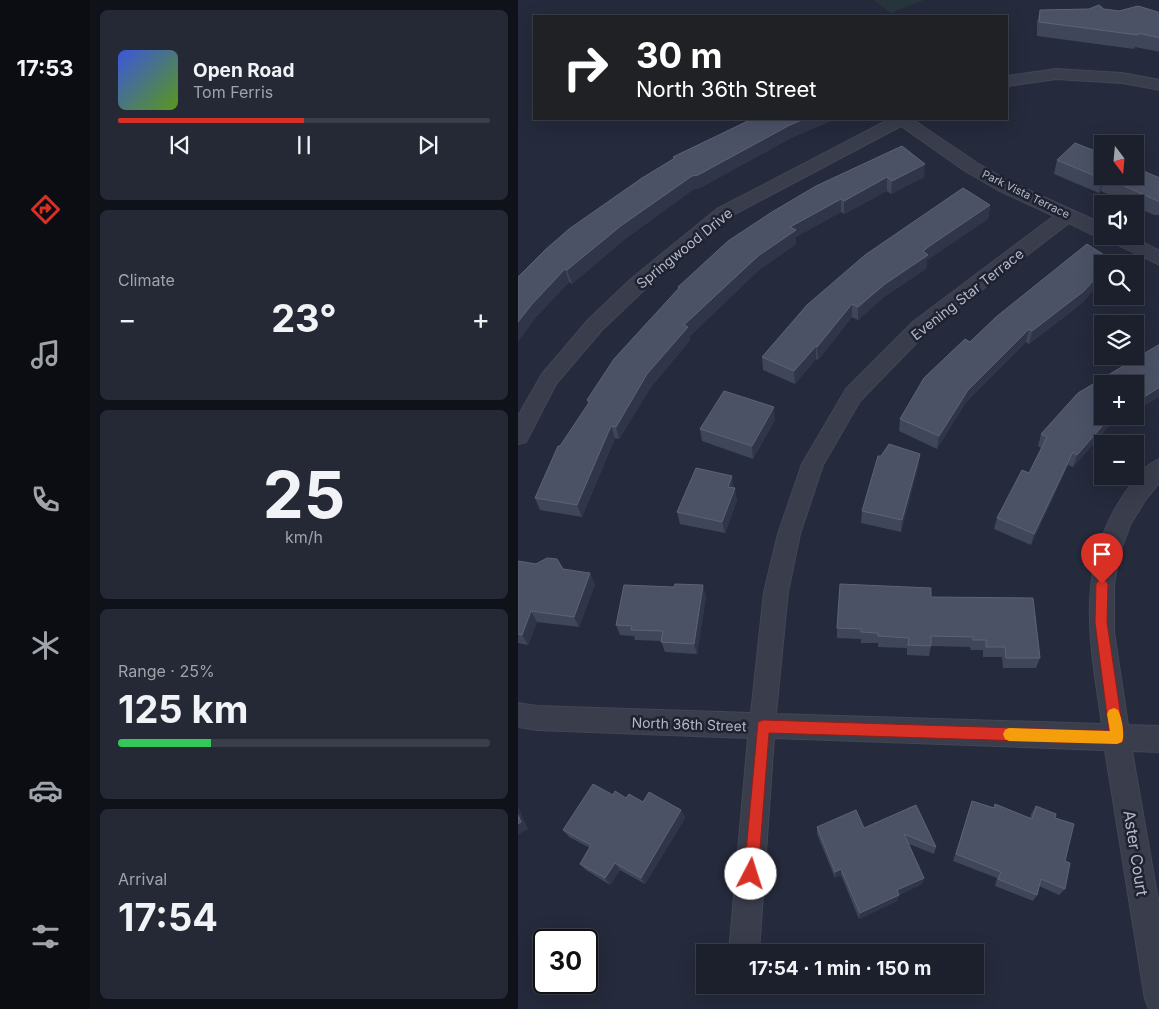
<!DOCTYPE html>
<html lang="en">
<head>
<meta charset="utf-8">
<style>
  :root { --surface:#1c202d; --page:#252835; --text:#f1f3f6; --muted:#a0a3aa; --line:#3a3e49; --accent:#d93025 }
  body { margin:0; font-family:Inter,sans-serif; background:var(--page); color:var(--text); height:100vh; display:flex; flex-direction:column; font-size:19px; white-space:nowrap }
  * { box-sizing:border-box; margin:0 }
  p { font-size:16px; color:var(--muted) }
  .icon { flex:none; width:28px; height:28px; fill:none; stroke:currentColor; stroke-width:2; stroke-linecap:round; stroke-linejoin:round }
  .map { position:relative; flex:1; overflow:hidden }
  .sheet { display:flex; flex-direction:column; gap:10px; padding:10px; background:#0f1219; width:428px }
  .sheet>* { flex:none }
  .guide { position:absolute; left:15px; top:15px; width:475px; height:105px; border-radius:0px; box-shadow:0 5px 20px #0002,0 0 0 1px var(--line); background:#202124; color:#fff; overflow:hidden }
  .needle { width:32px; rotate:164deg }
  .controls { position:absolute; left:576px; top:135px; display:grid; gap:10px }
  .controls a { display:grid; place-items:center; width:50px; height:50px; border-radius:0px; background:var(--surface); box-shadow:0 5px 20px #0002,0 0 0 1px var(--line); font-size:25px }
  .speed { position:absolute; left:15px; top:929px; display:flex; gap:10px; font-size:25px; font-weight:700; text-align:center }
  .speed>* { display:grid; place-content:center; width:65px; height:65px; border-radius:50%; background:var(--surface); box-shadow:0 5px 20px #0002,0 0 0 1px var(--line); line-height:1 }
  .speed .limit { border:2px solid #111; border-radius:8px; background:#fff; color:#111 }
  .pin { position:absolute; display:grid; place-items:center; width:42px; height:42px; color:#fff; margin:-51px -21px; border-radius:50% 50% 50% 0; rotate:-45deg; box-shadow:0 0 5px #0007 }
  .pin .icon { rotate:45deg }
  .me { position:absolute; width:55px; margin:-28px; rotate:5deg; stroke-linejoin:round; filter:drop-shadow(0 0 4px #0008) }
  .turn { display:flex; align-items:center; gap:18px; height:105px; padding:0 20px; font-size:22px }
  .turn .icon { width:65px; height:65px; stroke-width:2.5 }
  .turn b { display:block; font-size:35px; line-height:42px }
  .big { font-size:38px; font-weight:700; line-height:1.1 }
  .sheet .card { flex:1; display:flex; flex-direction:column; justify-content:center; gap:8px; min-width:0; padding:0 18px; border-radius:8px; background:var(--page) }
  .sheet .dial { align-items:center; gap:0 }
  .dial b { font-size:65px; line-height:1 }
  .song { display:flex; align-items:center; gap:15px }
  .cover { width:60px; height:60px; border-radius:8px; background:linear-gradient(135deg,hsl(230 70% 55%),hsl(90 70% 35%)) }
  .played { height:5px; border-radius:2px; background:linear-gradient(90deg,var(--accent) 50%,var(--line) 50%) }
  .keys { display:flex; justify-content:space-around; direction:ltr }
  .heat { display:flex; justify-content:space-between; align-items:center; font-size:28px; direction:ltr }
  .charge { height:8px; border-radius:4px; background:linear-gradient(90deg,#34c759 25%,var(--line) 0) }
  .trip { position:absolute; left:178px; top:944px; width:288px; height:50px; border-radius:0px; background:var(--surface); box-shadow:0 5px 20px #0002,0 0 0 1px var(--line); font-weight:700; line-height:50px; text-align:center }
  main { display:flex; flex:1; min-height:0 }
  .tab-bar { display:flex; flex-direction:column; width:90px; justify-content:space-around; align-items:center; background:#0b0d12; color:var(--muted) }
  .tab-bar .icon { width:35px; height:35px }
  .tab-bar .current { color:var(--accent) }
  .tab-bar b { font-size:22px; color:var(--text) }
  .map>svg:first-child { display:block }
</style>
</head>
<body>
<main>
<nav class="tab-bar">
<b>17:53</b>
<svg class="icon current" aria-label="directions" viewBox="0 0 24 24"><path d="M12 3l9 9-9 9-9-9zM9 14v-3h6M13 9l2 2-2 2"/></svg>
<svg class="icon" aria-label="music" viewBox="0 0 24 24"><path d="M9 18V5l10-2v13"/><circle cx="6" cy="18" r="3"/><circle cx="16" cy="16" r="3"/></svg>
<svg class="icon" aria-label="phone" viewBox="0 0 24 24"><path d="M5 4h4l2 5-3 2q2 4 5 5l2-3 5 2v4C11 20 4 13 5 4z"/></svg>
<svg class="icon" aria-label="climate" viewBox="0 0 24 24"><path d="M12 3v18M4 7l16 10M4 17L20 7"/></svg>
<svg class="icon" aria-label="car" viewBox="0 0 24 24"><path d="M5 17H2v-5l4-1 3-4h7l3 4 3 1v5h-3M9 17h6M6 11h13"/><circle cx="7" cy="17" r="2"/><circle cx="17" cy="17" r="2"/></svg>
<svg class="icon" aria-label="filters" viewBox="0 0 24 24"><path d="M4 7h16M4 17h16"/><circle cx="9" cy="7" r="2"/><circle cx="15" cy="17" r="2"/></svg>
</nav>
<section class="sheet">
<div class="card">
<div class="song"><i class="cover"></i><div><b>Open Road</b><p>Tom Ferris</p></div></div>
<div class="played"></div>
<div class="keys"><svg class="icon" aria-label="previous" viewBox="0 0 24 24"><path d="M18 5L8 12l10 7zM5 5v14"/></svg><svg class="icon" aria-label="pause" viewBox="0 0 24 24"><path d="M8 5v14M16 5v14"/></svg><svg class="icon" aria-label="next" viewBox="0 0 24 24"><path d="M6 5l10 7-10 7zM19 5v14"/></svg></div>
</div>
<div class="card"><p>Climate</p>
<div class="heat"><a>−</a><b class="big">23°</b><a>+</a></div>
</div>
<div class="card dial"><b>25</b><p>km/h</p></div>
<div class="card"><p>Range · 25%</p><b class="big">125 km</b><div class="charge"></div></div>
<div class="card"><p>Arrival</p><b class="big">17:54</b></div>
</section>
<div class="map">
<svg width="642" height="1009" viewBox="0 0 642 1009">
  <rect width="100%" height="100%" fill="#252a3c"/>
  <polygon fill="#27363d" points="355,0 406,0 373,13"/>
  <g fill="none" stroke-linecap="round" stroke-linejoin="round">
    <defs>
      <g id="minor">
        <polygon points="538,69 604,73 642,80 642,90 604,83 538,79 489,86 489,76"/>
        <path d="M372 119H394L459 163 492 182 585 224V236H612L642 251V265L590 240 587 237C575 237 562 228 551 223L410 331 342 401 305 465 282 534 270 592 258 714 584 724C572 642 556 567 607 493 616 480 627 464 642 459V482L628 499 613 523 602 552 596 584V632L610 725 642 726V752L614 751 642 911V1009H631L627 999 587 750 256 738 241 952H211L230 738 19 730 0 727V703L19 706 233 713 246 592 260 534 284 464 328 389 396 321 536 216 480 190 447 171 383 126 211 217 127 289 84 330 38 384 8 442 0 444V416L24 374 70 320 113 279 199 209Z"/>
      </g>
    </defs>
    <use href="#minor" stroke="#424655" stroke-width="2"/>
    <use href="#minor" fill="#393d4c" fill-rule="evenodd"/>
  </g>
  <g fill="#40465a">
    <polygon points="586,9 642,15 642,52 617,47 616,49 519,36 519,23 522,10"/>
    <polygon points="234,119 317,119 273,138 182,188 176,189 107,239 54,284 51,282 19,316 0,277 156,158 155,157"/>
    <polygon points="384,146 406,177 373,194 369,191 326,214 323,212 278,237 278,244 241,270 172,336 172,340 133,387 101,439 97,438 64,517 22,510 17,498 42,446 70,404 69,400 160,290 160,287"/>
    <polygon points="539,160 642,178 642,215 636,215 618,207 618,204 611,204 583,191 581,193 536,174"/>
    <polygon points="472,205 470,219 412,258 409,260 409,268 366,297 340,320 334,317 300,360 298,359 277,384 245,370 244,357"/>
    <polygon points="569,244 594,260 593,264 585,264 585,279 563,304 511,344 508,342 448,402 419,449 381,431 382,419 406,378 447,339 452,342 478,317"/>
    <polygon points="642,344 642,396 621,409 618,406 618,384 585,416 601,416 597,419 555,467 550,465 513,545 476,529 479,518 511,473 523,448 520,446 523,434"/>
    <polygon points="257,420 235,459 184,441 182,429"/>
    <polygon points="402,454 400,467 383,532 343,523 344,511 363,456"/>
    <polygon points="216,488 219,500 207,533 162,524 159,512"/>
    <polygon points="0,561 45,569 77,584 61,627 19,622 10,645 0,643"/>
    <polygon points="188,596 179,654 147,652 143,641 117,640 116,636 102,635 98,625"/>
    <polygon points="413,597 522,658 518,668 485,668 484,657 465,657 465,650 453,650 452,647 413,646 411,656 389,655 389,648 360,647 360,643 343,643 343,639 319,638 319,628"/>
    <polygon points="95,795 108,798 163,810 167,818 127,884 102,870 92,885 68,870 62,864 72,848 51,837 45,830"/>
    <polygon points="454,801 475,808 477,804 512,818 513,814 518,806 537,818 547,861 547,889 541,895 521,886 519,895 515,901 477,886 479,878 435,861"/>
    <polygon points="398,805 418,847 416,854 391,844 406,878 404,884 381,895 379,901 341,919 323,875 317,878 299,834 299,827 346,828"/>
  </g>
  <g fill="#303549">
    <polygon points="286,119 317,119 273,138 182,188 176,189 107,239 54,284 49,270 104,225 174,176 272,125"/>
    <polygon points="407,164 406,177 373,194 374,181"/>
    <polygon points="369,177 369,191 326,214 326,201"/>
    <polygon points="586,177 583,191 581,193 584,179"/>
    <polygon points="323,199 323,212 278,237 278,244 241,270 172,336 172,340 133,387 101,439 98,427 129,374 166,325 272,227"/>
    <polygon points="472,205 470,219 412,258 409,260 409,268 366,297 340,320 340,307 367,284 413,245"/>
    <polygon points="47,269 51,282 19,316 0,342 0,322 15,303"/>
    <polygon points="585,270 585,279 563,304 511,344 514,331"/>
    <polygon points="334,304 334,317 300,360 299,347"/>
    <polygon points="511,329 508,342 448,402 419,449 421,436 450,390"/>
    <polygon points="298,346 298,359 277,384 276,371"/>
    <polygon points="642,387 642,396 621,409 626,397"/>
    <polygon points="622,393 618,405 618,396"/>
    <polygon points="256,407 257,420 235,459 234,446"/>
    <polygon points="593,416 601,416 597,419 555,467 559,455"/>
    <polygon points="93,426 97,438 64,517 59,505"/>
    <polygon points="555,452 550,465 513,545 516,534"/>
    <polygon points="402,454 400,467 383,532 384,520"/>
    <polygon points="214,476 216,488 210,487"/>
    <polygon points="217,488 219,500 207,533 204,522"/>
    <polygon points="72,573 77,584 61,627 56,617"/>
    <polygon points="185,585 188,596 179,654 176,644"/>
    <polygon points="13,611 19,622 10,645 4,635"/>
    <polygon points="0,806 10,829 0,835"/>
    <polygon points="163,810 167,818 127,884 123,878"/>
    <polygon points="97,863 102,870 92,885 87,878"/>
    <polygon points="323,869 323,875 317,878 317,872"/>
    <polygon points="406,878 404,884 378,896 379,890"/>
    <polygon points="381,895 379,901 341,919 342,913"/>
  </g>
  <g fill="#4c5266" stroke="#5d6275">
    <polygon points="581,5 586,9 601,11 620,6 640,12 640,15 642,15 642,38 620,33 620,35 521,22 522,10 571,9"/>
    <polygon points="234,119 286,119 272,125 180,175 174,176 104,225 49,270 47,269 15,303 0,322 0,277 27,250 51,229 124,178 157,158 155,157"/>
    <polygon points="557,143 585,154 585,176 618,176 618,168 642,178 642,202 586,177 584,179 539,160"/>
    <polygon points="384,146 407,164 374,181 369,177 326,201 323,199 272,227 278,230 240,256 166,325 170,327 129,374 98,427 93,426 59,505 17,498 40,446 42,446 72,401 69,400 96,359 161,288 160,287 210,241 254,212 298,186"/>
    <polygon points="445,188 472,205 413,245 405,251 410,255 367,284 340,307 334,304 299,347 298,346 276,371 244,357 289,305 347,255"/>
    <polygon points="569,244 594,260 591,264 585,264 585,270 566,291 514,331 511,329 450,390 421,436 382,419 406,378 447,339 452,342 478,317"/>
    <polygon points="642,344 642,387 626,397 622,393 618,396 618,384 585,384 585,416 593,416 559,455 555,452 516,534 479,518 504,470 511,473 529,437 523,434 560,393"/>
    <polygon points="206,391 256,407 234,446 182,429"/>
    <polygon points="371,444 402,454 384,520 344,511 360,456 363,456"/>
    <polygon points="178,468 214,476 210,487 217,488 204,522 159,512"/>
    <polygon points="29,558 39,559 45,569 72,573 56,617 13,611 4,635 0,634 0,561 18,564"/>
    <polygon points="157,584 185,585 176,644 143,642 145,631 113,630 114,626 98,625 106,585 156,587"/>
    <polygon points="322,584 413,588 413,597 515,598 522,658 488,658 487,647 468,647 468,640 455,640 455,637 413,636 413,646 390,645 391,638 360,636 360,633 343,632 343,629 319,628"/>
    <polygon points="75,784 95,795 97,791 108,798 111,794 125,802 131,792 163,810 123,878 97,863 87,878 62,864 73,845 45,830"/>
    <polygon points="454,801 476,808 477,804 514,819 518,806 538,814 537,818 556,824 547,861 552,863 547,889 523,879 519,895 480,879 483,872 438,854"/>
    <polygon points="398,805 418,847 386,834 406,878 379,890 381,895 342,913 323,869 317,872 299,827 338,810 346,828"/>
    <polygon points="0,815 3,822 0,824"/>
  </g>
  <polygon fill="#d93025" stroke="#8d1f18" points="584,579 588,581 590,584 589,622 606,738 604,742 599,744 251,733 240,874 238,879 233,881 228,879 226,874 240,722 245,720 591,731 577,622 578,584 580,581"/>
  <path fill="#f59e0b" d="M596 708 600 710C604 718 607 734 604 742L599 744 491 741 487 739 485 734 487 730 491 728 592 731 589 714 591 710Z"/>
  <g text-anchor="middle" dominant-baseline="central" stroke-width="5" stroke-linejoin="round" paint-order="stroke">
    <g font-size="11" fill="#b5b8c8" stroke="#1e2231">
      <text transform="translate(508 194) rotate(26)">Park Vista Terrace</text>
    </g>
    <g font-size="14" fill="#b5b8c8" stroke="#1e2231">
      <text transform="translate(166 248) rotate(-39)">Springwood Drive</text>
      <text transform="translate(449 294) rotate(-38)">Evening Star Terrace</text>
      <text transform="translate(171 724) rotate(2)">North 36th Street</text>
    </g>
    <g font-size="16" fill="#b5b8c8" stroke="#1e2231">
      <text transform="translate(618 853) rotate(81)">Aster Court</text>
    </g>
  </g>
</svg>
<div class="controls">
<a><svg class="needle" viewBox="-14 -14 28 28"><path d="M0-13l5 13h-10z" fill="#e53935"/><path d="M0 13l5-13h-10z" fill="#a0a3aa"/></svg></a>
<a><svg class="icon" aria-label="sound" viewBox="0 0 24 24"><path d="M4 9h4l5-4v14l-5-4H4zM17 9q2 3 0 6"/></svg></a>
<a><svg class="icon" aria-label="search" viewBox="0 0 24 24"><circle cx="10" cy="10" r="6"/><path d="M15 15l6 6"/></svg></a>
<a><svg class="icon" aria-label="layers" viewBox="0 0 24 24"><path d="M12 4l9 5-9 5-9-5zM3 14l9 5 9-5"/></svg></a>
<a>+</a>
<a>−</a>
</div>
<div class="speed"><div class="limit">30</div></div>
<div class="pin" style="left:584px;top:584px;background:#d93025"><svg class="icon" aria-label="arrive" viewBox="0 0 24 24"><path d="M6 21V4h12l-3 4 3 4H6"/></svg></div>
<svg class="me" style="left:233px;top:874px" viewBox="-20 -20 40 40"><circle r="19" fill="#fff"/><path d="M0-13L10 11 0 6-10 11z" fill="#d93025"/></svg>
<div class="trip">17:54 · 1 min · 150 m</div>
<div class="guide">
<div class="turn"><svg class="icon" aria-label="right" viewBox="0 0 24 24"><path d="M7 20v-9h11M14 6l5 5-5 5"/></svg><div><b>30 m</b>North 36th Street</div></div>
</div>
</div>
</main>
</body>
</html>
